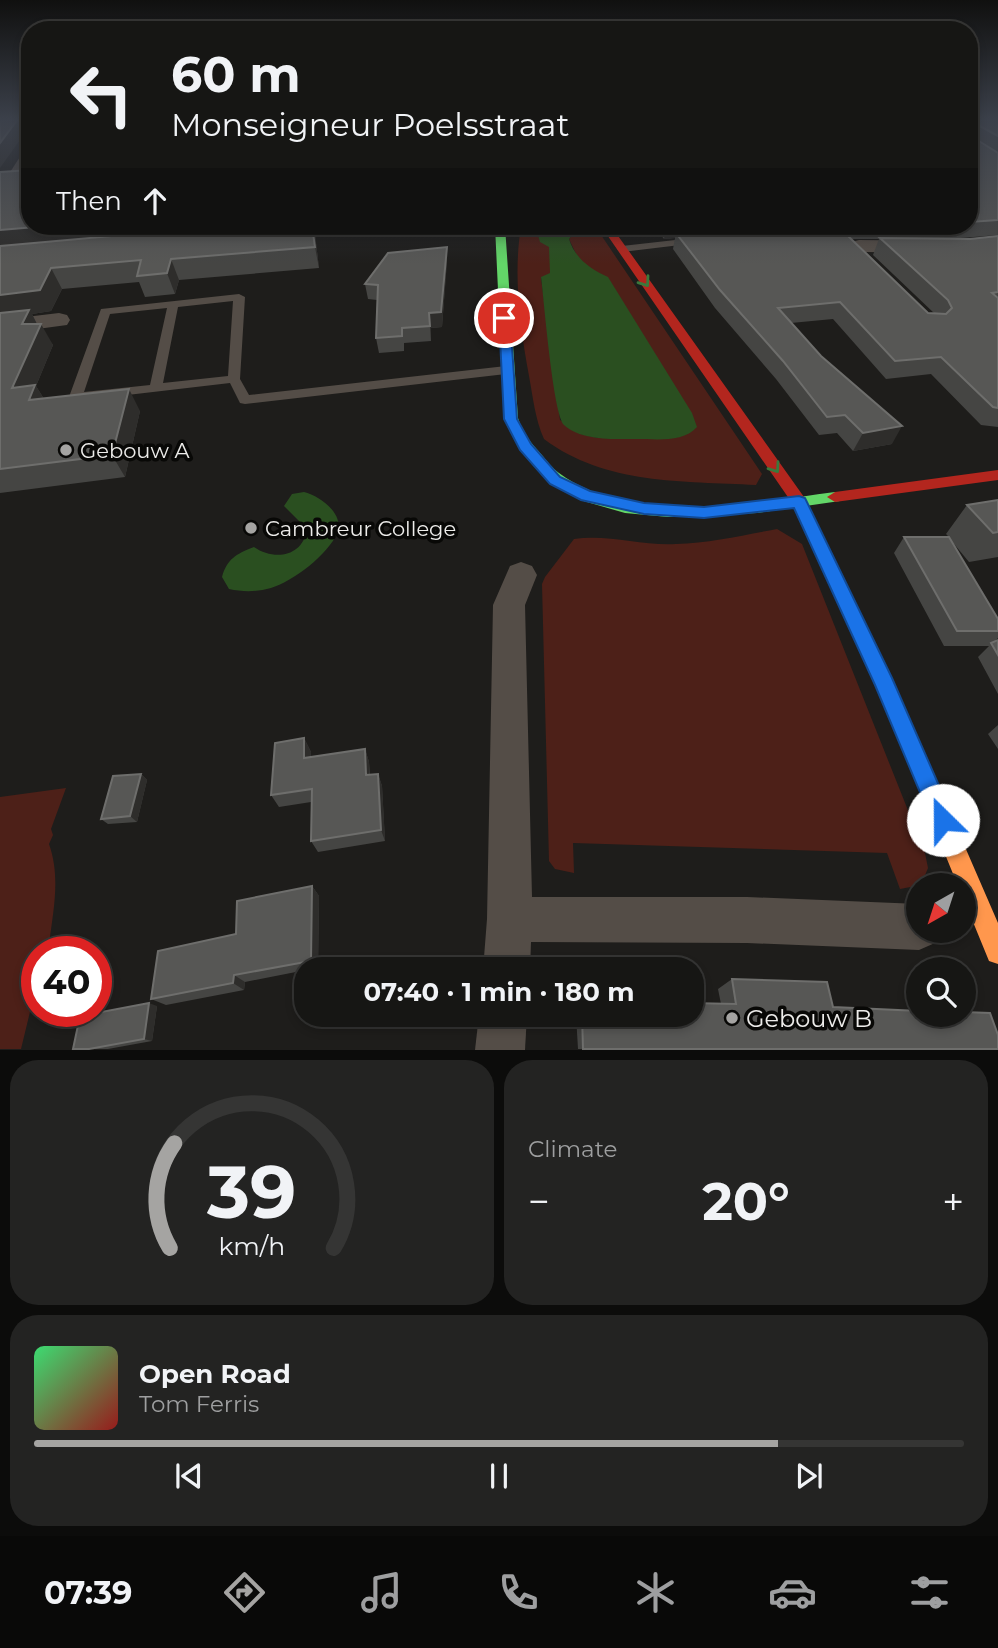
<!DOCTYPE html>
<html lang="en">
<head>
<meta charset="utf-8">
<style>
  :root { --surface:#161614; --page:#232322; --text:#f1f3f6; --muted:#9e9fa0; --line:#353534; --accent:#a5a4a2 }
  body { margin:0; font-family:Montserrat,sans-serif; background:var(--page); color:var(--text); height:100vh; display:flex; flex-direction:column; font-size:26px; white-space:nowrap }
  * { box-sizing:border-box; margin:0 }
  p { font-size:23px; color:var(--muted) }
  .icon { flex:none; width:38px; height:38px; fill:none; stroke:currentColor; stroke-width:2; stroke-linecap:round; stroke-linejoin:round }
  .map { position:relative; height:1050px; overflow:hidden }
  .drawer { display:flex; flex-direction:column; gap:10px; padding:10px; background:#0c0c0b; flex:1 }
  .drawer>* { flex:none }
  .guide { position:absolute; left:21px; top:21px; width:957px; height:214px; border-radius:28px; box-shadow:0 4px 10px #0003,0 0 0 2px var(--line); background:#161614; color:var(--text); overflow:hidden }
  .needle { width:46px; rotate:219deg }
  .buttons { position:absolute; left:906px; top:873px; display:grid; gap:14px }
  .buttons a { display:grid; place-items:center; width:70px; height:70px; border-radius:50%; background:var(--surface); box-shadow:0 4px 10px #0003,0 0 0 2px var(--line); font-size:35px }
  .speed { position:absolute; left:21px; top:936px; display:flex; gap:14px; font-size:35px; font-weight:700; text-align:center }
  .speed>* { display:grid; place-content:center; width:91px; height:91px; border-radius:50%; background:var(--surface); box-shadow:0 4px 10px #0003,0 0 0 2px var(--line); line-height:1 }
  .speed .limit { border:10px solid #d22; background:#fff; color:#111 }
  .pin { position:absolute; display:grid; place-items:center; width:60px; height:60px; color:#fff; margin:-30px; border:4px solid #fff; border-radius:50%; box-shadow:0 2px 7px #0007 }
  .me { position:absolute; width:77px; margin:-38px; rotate:337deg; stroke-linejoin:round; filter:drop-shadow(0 0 5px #0008) }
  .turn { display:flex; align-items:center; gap:24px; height:147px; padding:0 35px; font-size:32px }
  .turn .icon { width:91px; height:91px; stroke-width:2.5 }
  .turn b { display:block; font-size:49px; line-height:60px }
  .then { display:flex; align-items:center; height:66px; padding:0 35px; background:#0003; gap:14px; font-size:26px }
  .big { font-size:52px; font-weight:700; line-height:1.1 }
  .drawer .tile { flex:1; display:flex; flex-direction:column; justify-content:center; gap:10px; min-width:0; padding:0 24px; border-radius:28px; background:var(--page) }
  .drawer .dial { align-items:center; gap:0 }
  .dial svg { height:182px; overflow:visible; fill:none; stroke:var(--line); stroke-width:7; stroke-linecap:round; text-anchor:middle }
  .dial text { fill:var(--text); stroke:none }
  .song { display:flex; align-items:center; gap:21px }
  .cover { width:84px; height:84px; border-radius:10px; background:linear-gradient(135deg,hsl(140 70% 55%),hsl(0 70% 35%)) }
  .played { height:7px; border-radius:4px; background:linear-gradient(90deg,var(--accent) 80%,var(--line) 80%) }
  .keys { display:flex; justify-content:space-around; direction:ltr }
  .heat { display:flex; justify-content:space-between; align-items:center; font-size:38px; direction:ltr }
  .drawer .tiles { flex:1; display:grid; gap:10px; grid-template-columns:1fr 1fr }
  .tile:last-child { grid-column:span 2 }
  .trip { position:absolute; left:294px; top:957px; width:410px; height:70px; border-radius:28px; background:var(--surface); box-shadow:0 4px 10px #0003,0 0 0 2px var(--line); font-weight:700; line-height:70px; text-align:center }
  .tabs { display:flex; height:112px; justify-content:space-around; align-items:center; background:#090908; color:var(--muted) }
  .tabs .icon { width:49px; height:49px }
  .tabs .current { color:var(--accent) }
  .tabs b { font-size:32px; color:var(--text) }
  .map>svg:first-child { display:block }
</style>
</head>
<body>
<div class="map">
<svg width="998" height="1050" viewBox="0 0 998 1050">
  <rect width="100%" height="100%" fill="#1e1d1b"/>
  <g fill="#4d2018">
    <path d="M521 226H535L537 236 550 247V274L541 278 560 420 581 434 598 438 678 437 669 377 608 278 589 268 577 256 569 239 576 231 573 226H595L762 474 756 485C683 481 605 485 544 439 535 419 533 397 529 376 520 326 513 276 521 226Z"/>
    <path d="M777 529 802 544 925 853 928 868 921 885 900 889 887 853 573 843 574 873 555 869 549 861 542 584 545 577 574 539C608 534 642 546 676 544 710 543 744 535 777 529Z"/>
    <path d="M66 788 51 829 53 835 49 844C61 878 53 911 49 945L46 952H37V983L21 1049H0V797Z"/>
  </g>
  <g fill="#2a4f20">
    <path d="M535 226H573L576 231 569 239C575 258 590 269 608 277L692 413 697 427C683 443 656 439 636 439 615 439 581 441 564 425 553 414 544 300 541 277L550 273 549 247 540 242Z"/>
    <path d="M304 492C320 496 345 514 337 533 329 554 292 582 271 588 257 592 243 592 229 589L222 577C227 559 236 554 254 547 274 561 303 557 307 529L284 506 292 494Z"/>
  </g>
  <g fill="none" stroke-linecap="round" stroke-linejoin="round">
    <g fill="#544d47" fill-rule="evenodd">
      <polygon points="693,238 698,241 697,243 622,252 617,249 622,246"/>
      <path d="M239 294 245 297 240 379 249 395 506 366 512 370 506 374 245 404 240 403 230 383 76 401 69 397 101 309ZM233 301 228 376 163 383 178 307ZM167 308 150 385 84 392 110 314Z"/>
    </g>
    <g fill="#544d47" fill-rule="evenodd">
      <polygon points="30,122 30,130 0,133 0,125"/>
      <path d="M30 147C30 163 27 171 19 183H7L5 180 25 149Z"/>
      <path d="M998 237V249L961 253 866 252 886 273 883 277C866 281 853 263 843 250L852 242 859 240 961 241Z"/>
      <polygon points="59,313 67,315 70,320 67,325 0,334 0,320"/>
      <polygon points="521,562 532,566 537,575 525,605 532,897 747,897 919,904 919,931 940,931 935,943 919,950 747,943 531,942 530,970 483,970 487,919 493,605 510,566"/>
      <polygon points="479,1015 527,1015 525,1050 475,1050"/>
    </g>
    <path fill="#63d668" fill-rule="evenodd" d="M495 226H505L518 418C522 432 531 443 541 454 546 460 552 468 559 473 633 527 751 503 835 492L840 493 843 497 840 501 757 513 668 517 625 513 580 500 547 480 521 449 504 418Z"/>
    <polygon fill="#ff974d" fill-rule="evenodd" points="899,708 906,711 998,923 998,964 989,961 964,900 964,886 958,886 889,717 892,711"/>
    <g fill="#b3261e" fill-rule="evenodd">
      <polygon points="601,226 611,226 804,497 906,711 909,717 906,723 899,726 892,723 792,503"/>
      <polygon points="998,470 998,480 835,502 827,497 835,492"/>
    </g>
  </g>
  <g fill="#454543" fill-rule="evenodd">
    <path d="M970 118H998V235L961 238 925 239H970L998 236V427L981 425 931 374 886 379 833 319 791 323 892 444 853 451 837 433 819 435 776 379 715 308 673 249 675 238 664 239 654 226H970ZM851 239H879L873 255 935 314 928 313Z"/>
    <polygon points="0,172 30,226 221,226 220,230 273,226 314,226 319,268 179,280 175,294 145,297 139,282 62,289 51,311 32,314 37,324 53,345 36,386 44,399 140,411 125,477 0,493"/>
    <polygon points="447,261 442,327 431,328 431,341 404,343 404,351 379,353 376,338 377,300 368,299 365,284"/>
    <polygon points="998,500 998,557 969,562 950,539 998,619 998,638 995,641 998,640 998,694 978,657 989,646 944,646 894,553 904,537 949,537 946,534 967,505"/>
    <polygon points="998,725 998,749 988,734"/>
    <polygon points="304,738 311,752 311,757 365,749 369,762 370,775 378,774 382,786 385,841 318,852 311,841 311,802 279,807 271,795"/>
    <polygon points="141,774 147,780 137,822 108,824 101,819"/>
    <polygon points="312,886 319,896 318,968 306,970 245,982 244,990 166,1005 151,999 236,934"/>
    <polygon points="732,979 833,1007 998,1049 578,1049 576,1015 691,1015 721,1004 718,989"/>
    <polygon points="157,1006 152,1041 108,1049 73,1049"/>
  </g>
  <g fill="#2e2d2b">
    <polygon points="0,118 30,118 30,120 19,121 25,133 0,168"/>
    <polygon points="48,226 221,226 220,230 0,251 0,230"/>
    <polygon points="312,226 314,226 319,268 315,247"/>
    <polygon points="667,226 750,226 676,233 675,238 664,239"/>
    <polygon points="447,247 447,261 442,327 431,328 431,341 429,313"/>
    <polygon points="171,259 179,280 175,294 167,273"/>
    <polygon points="51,268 62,289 51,311 32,314 39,328 41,324 53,345 36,386 49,407 43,423 12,388 22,324 0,318 0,295"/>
    <polygon points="129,389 140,411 125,477 112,455"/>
    <polygon points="902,426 892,444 853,451 863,433"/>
    <polygon points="304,738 311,752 310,771 304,758"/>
    <polygon points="365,749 369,762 370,788 366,775"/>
    <polygon points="141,774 147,780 137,822 130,816"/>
    <polygon points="378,774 382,786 385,841 381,830"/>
    <polygon points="312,886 319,896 318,968 311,961"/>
    <polygon points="234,975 245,982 244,990 233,983"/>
    <polygon points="149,1003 157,1006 152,1041 144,1039"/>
  </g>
  <g fill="#575755" stroke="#6e6e6c" stroke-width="2">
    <polygon points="970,118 998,118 998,136 978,125 974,127 974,138 998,153 998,220 970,222"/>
    <polygon points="18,119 0,143 0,121"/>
    <polygon points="30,170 30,226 48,226 0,230 0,172"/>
    <polygon points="273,226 312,226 315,247 171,259 167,273 137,276 141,260 51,268 40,290 0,295 0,246 212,227 211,231"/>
    <polygon points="749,226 755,226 775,230 832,226 849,231 847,235 928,313 946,314 952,308 948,300 880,238 970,239 998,236 998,292 992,293 998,298 998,408 993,407 941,357 895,361 840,302 778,308 821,356 902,426 863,433 845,415 827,417 783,361 720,290 676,233"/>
    <polygon points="447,247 441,312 429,313 430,326 402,328 402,336 376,338 378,285 365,284 388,253"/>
    <polygon points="29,310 22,324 41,324 12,388 35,385 29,400 129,389 112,455 0,469 0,313"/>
    <polygon points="998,500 998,532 993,533 967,505"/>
    <polygon points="904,537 949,537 998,619 998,631 957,631"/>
    <polygon points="998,640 998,655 991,643"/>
    <polygon points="304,738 304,758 365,749 366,775 378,774 381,830 311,841 312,789 271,795 275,743"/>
    <polygon points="141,774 130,816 101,819 113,776"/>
    <polygon points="312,886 311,961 234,975 233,983 151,999 158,951 236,934 237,901"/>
    <polygon points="732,979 827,982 833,1007 919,1011 919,1015 964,1015 964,1012 990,1013 998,1035 998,1049 583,1049 582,1015 691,1015 691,1003 736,1004"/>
    <polygon points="149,1003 144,1039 89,1049 73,1049 80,1016"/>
  </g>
  <defs><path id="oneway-chevron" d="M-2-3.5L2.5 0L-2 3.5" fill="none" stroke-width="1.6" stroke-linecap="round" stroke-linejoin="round" transform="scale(1.75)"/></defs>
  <g stroke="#3a793c">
    <use href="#oneway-chevron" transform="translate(645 282) rotate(55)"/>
    <use href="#oneway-chevron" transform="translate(775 468) rotate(55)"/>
  </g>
  <linearGradient id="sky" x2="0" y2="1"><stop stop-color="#10100f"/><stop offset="0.45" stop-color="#3b404a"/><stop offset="1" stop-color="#3b404a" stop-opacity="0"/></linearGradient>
  <rect width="998" height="264" fill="url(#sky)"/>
  <polygon fill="#1a73e8" stroke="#114b97" stroke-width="2" points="504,315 510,318 517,419 531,444 560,477 590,491 644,503 704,507 799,496 805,498 892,678 954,820 951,828 943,831 935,828 875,685 794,508 704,518 644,514 581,500 550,484 520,450 504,419 499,318"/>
  <g fill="#a5a4a2" stroke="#080806" stroke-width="2.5">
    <circle cx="66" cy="450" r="7"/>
    <circle cx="251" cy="528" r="7"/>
    <circle cx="732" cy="1018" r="7"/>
  </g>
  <g text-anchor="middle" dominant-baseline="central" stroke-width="7" stroke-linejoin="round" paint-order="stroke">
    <g font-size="21" fill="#edecea" stroke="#080806" text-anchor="start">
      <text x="80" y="450">Gebouw A</text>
      <text x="265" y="528">Cambreur College</text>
    </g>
    <g font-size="24" fill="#edecea" stroke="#080806" text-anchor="start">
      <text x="746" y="1018">Gebouw B</text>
    </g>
  </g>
</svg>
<div class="buttons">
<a><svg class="needle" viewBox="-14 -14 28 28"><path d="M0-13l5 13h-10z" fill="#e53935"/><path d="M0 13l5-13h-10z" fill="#9e9fa0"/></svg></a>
<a><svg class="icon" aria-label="search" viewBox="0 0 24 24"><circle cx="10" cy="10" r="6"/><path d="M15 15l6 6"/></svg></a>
</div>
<div class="speed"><div class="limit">40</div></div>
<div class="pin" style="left:504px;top:318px;background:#d93025"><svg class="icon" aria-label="arrive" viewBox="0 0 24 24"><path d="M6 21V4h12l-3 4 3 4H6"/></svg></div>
<svg class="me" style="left:943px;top:820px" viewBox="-20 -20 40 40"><circle r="19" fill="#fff"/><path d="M0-13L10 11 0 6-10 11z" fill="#1a73e8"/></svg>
<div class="trip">07:40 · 1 min · 180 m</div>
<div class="guide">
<div class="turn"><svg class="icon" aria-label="left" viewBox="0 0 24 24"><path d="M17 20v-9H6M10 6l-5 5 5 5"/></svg><div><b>60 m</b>Monseigneur Poelsstraat</div></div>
<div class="then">Then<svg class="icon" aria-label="ahead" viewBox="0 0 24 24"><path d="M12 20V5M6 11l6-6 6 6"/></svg></div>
</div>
</div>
<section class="drawer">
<div class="tiles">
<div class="tile dial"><svg viewBox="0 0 100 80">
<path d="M14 69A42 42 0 1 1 86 69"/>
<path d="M14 69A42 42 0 0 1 16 23" stroke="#a5a4a2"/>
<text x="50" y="56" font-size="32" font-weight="700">39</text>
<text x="50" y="72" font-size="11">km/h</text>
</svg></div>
<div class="tile"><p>Climate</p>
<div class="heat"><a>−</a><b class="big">20°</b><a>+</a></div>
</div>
<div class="tile">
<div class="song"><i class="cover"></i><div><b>Open Road</b><p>Tom Ferris</p></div></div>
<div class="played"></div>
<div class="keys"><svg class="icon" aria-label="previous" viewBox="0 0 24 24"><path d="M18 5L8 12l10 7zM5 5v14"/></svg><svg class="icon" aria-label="pause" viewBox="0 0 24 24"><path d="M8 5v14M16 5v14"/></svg><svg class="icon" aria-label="next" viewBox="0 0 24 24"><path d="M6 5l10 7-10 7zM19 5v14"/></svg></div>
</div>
</div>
</section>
<nav class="tabs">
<b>07:39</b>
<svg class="icon current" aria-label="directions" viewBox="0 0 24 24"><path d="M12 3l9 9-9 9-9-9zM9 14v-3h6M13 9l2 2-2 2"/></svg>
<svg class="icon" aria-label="music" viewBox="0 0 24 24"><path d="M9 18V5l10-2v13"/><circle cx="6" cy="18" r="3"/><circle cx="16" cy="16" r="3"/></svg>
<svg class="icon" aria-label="phone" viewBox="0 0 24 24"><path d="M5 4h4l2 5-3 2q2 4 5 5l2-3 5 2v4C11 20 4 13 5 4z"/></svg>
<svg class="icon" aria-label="climate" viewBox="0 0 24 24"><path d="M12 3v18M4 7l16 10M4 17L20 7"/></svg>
<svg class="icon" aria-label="car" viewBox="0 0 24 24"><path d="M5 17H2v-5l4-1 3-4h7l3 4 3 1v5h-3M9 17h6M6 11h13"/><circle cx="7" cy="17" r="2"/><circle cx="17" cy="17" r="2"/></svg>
<svg class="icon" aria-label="filters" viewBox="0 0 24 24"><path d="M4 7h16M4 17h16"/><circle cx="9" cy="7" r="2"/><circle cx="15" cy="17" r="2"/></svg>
</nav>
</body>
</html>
